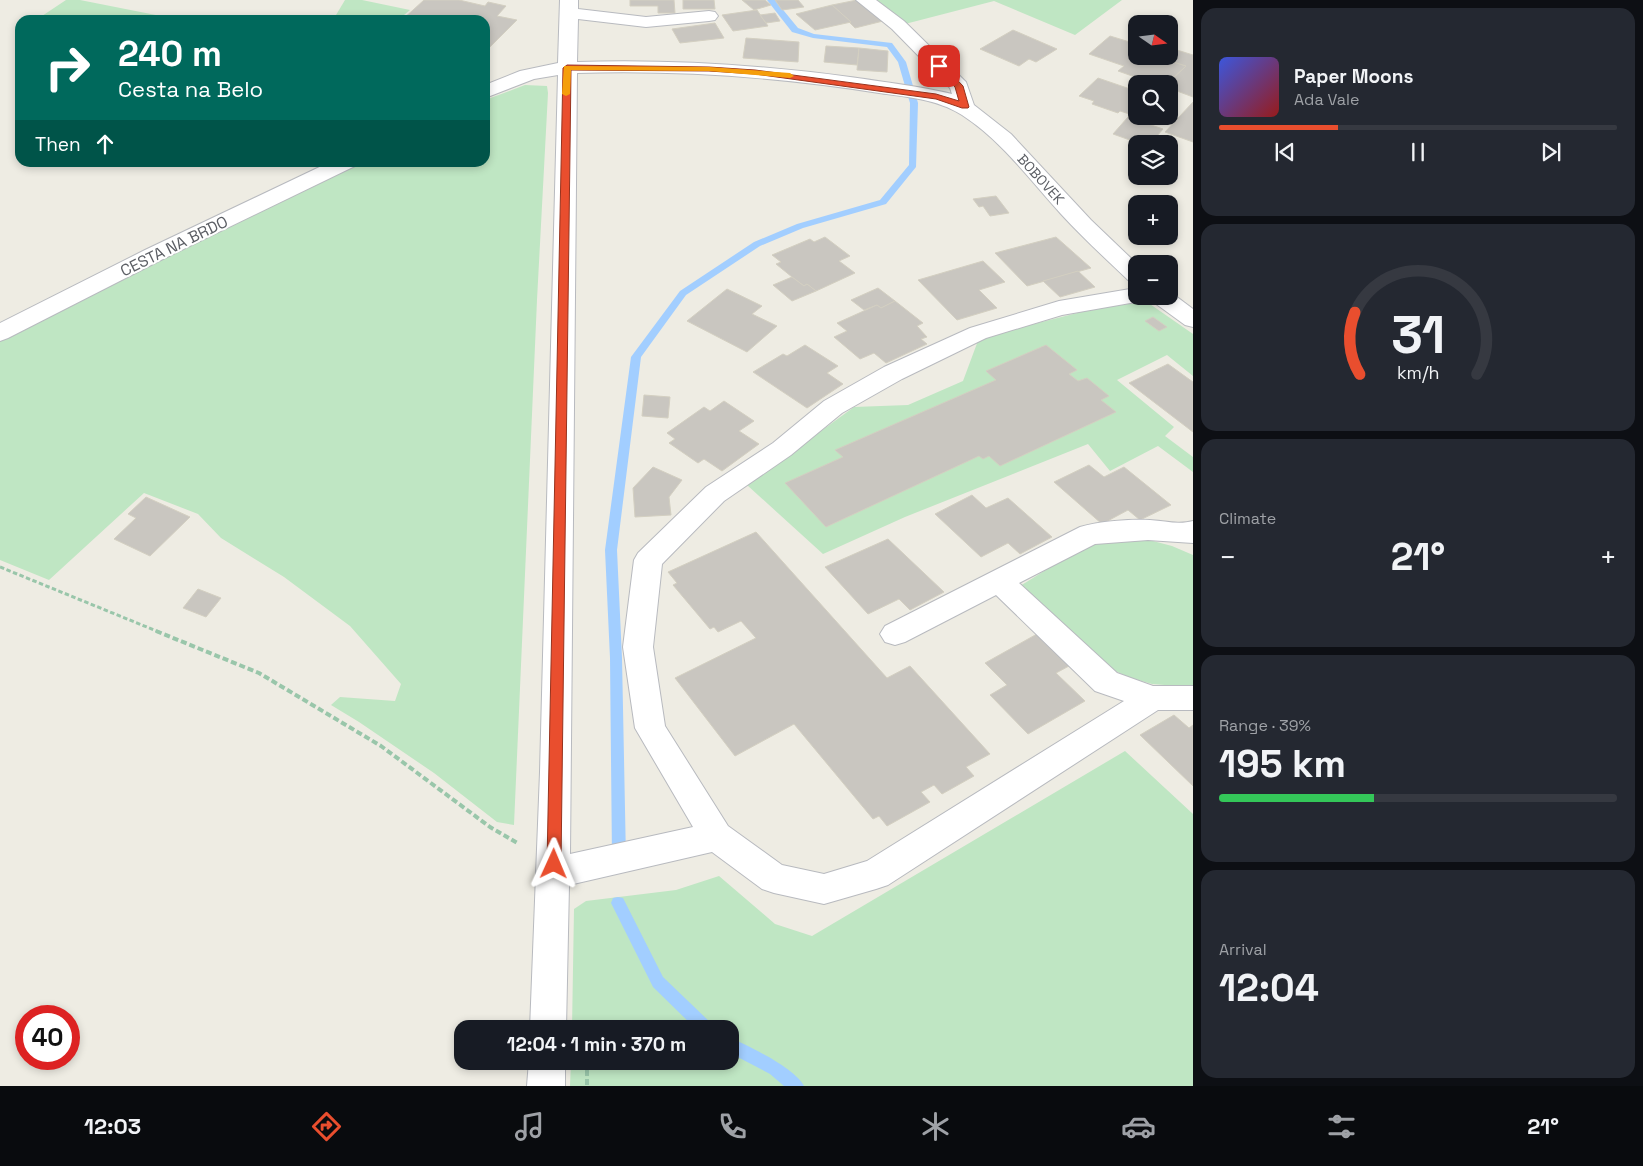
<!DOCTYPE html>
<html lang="en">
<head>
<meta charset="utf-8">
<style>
  :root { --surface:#171b24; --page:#242831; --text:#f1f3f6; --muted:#9ea1a6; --line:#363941; --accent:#e94e2e }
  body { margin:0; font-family:"Space Grotesk",sans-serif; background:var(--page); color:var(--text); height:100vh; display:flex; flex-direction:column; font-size:19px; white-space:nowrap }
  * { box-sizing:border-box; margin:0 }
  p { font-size:16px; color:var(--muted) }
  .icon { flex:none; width:28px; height:28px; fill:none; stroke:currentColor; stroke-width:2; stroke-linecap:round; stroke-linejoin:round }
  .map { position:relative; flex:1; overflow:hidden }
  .details { display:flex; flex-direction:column; gap:8px; padding:8px; background:#0d0f14; width:450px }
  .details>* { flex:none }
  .hud { position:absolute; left:15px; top:15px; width:475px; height:152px; border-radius:15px; box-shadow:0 2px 8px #0003; background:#00695c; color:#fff; overflow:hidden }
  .needle { width:32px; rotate:104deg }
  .fabs { position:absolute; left:1128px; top:15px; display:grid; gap:10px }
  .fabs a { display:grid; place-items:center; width:50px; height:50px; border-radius:10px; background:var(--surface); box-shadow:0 2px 8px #0003; font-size:25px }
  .speed { position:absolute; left:15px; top:1005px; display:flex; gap:10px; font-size:25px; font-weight:700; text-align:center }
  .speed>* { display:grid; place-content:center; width:65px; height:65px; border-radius:50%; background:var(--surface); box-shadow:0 2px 8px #0003; line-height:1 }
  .speed .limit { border:8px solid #d22; background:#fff; color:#111 }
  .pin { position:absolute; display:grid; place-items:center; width:42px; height:42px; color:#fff; margin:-21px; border-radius:10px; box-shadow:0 2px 8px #0006 }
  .me { position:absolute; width:55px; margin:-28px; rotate:1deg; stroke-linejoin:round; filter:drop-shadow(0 0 4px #0008) }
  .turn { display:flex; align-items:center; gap:18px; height:105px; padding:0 20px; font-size:22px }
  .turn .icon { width:65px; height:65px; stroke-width:2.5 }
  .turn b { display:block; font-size:35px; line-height:42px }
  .then { display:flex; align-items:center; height:48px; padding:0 20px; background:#0003; gap:10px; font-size:19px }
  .big { font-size:38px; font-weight:700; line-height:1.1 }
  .details .card { flex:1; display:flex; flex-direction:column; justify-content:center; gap:8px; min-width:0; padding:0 18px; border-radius:15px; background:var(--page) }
  .details .dial { align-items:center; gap:0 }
  .dial svg { height:130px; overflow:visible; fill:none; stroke:var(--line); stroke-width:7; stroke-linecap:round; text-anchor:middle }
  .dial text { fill:var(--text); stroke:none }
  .song { display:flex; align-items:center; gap:15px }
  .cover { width:60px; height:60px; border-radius:8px; background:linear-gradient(135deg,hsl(230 70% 55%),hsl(0 70% 35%)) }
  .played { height:5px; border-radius:2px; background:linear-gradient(90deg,var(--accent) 30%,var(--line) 30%) }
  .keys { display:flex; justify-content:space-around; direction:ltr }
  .heat { display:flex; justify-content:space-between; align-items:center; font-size:28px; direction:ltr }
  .charge { height:8px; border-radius:4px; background:linear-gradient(90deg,#34c759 39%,var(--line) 0) }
  .trip { position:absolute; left:454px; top:1020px; width:285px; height:50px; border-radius:15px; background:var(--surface); box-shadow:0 2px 8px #0003; font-weight:700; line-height:50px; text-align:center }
  .dock { display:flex; height:80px; justify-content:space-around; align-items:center; background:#090b0e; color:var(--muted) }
  .dock .icon { width:35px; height:35px }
  .dock .current { color:var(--accent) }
  .dock b { font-size:22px; color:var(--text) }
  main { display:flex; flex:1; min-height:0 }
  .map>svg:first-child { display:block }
</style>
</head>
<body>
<main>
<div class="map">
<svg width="1193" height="1086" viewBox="0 0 1193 1086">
  <rect width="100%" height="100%" fill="#eeece3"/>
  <g fill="#bfe6c3">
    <polygon points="66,0 80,0 181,20 36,20"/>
    <polygon points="345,0 362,0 410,10 398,20 333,20"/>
    <polygon points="874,0 1122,0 1075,35 994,1 905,24"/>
    <polygon points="525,85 547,86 548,93 537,300 514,825 497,822 434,773 359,722 331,705 340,697 395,701 401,684 350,626 284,577 221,538 198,514 144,493 49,580 0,560 0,337 356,163 485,162 485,100"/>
    <polygon points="1147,302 1193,334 1193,376 1167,355 1117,380 1174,427 1165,436 1193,457 1193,472 1158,446 1110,471 1088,444 905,517 823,554 747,485 854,407 908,405 963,381 979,338 1101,307"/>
    <path d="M1105 540H1149L1172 546 1193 555V685L1177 686 1152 684 1128 677 1105 666 1020 586C1049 569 1073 550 1105 540Z"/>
    <polygon points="1125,751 1193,814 1193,1086 570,1086 571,1061 730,1061 730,1029 572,1029 574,909 586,901 676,890 719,876 775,924 812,936"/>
  </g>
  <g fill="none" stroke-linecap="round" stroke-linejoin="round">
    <g fill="#a2ceff" fill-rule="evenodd">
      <polygon points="767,0 775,0 798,28 814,34 892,43 906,62 918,103 916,167 886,204 803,228 760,246 686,295 641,357 617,550 622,658 626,859 624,863 619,865 614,863 612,859 610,658 605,550 631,357 680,291 754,242 797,224 880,200 909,165 910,103 898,62 887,47 813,38 792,32"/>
      <polygon points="618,897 623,898 663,977 712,1024 714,1029 696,1029 653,987 611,903 613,898"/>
      <path d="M730 1038C748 1045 796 1069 804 1086H784L770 1074 730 1053Z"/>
    </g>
  </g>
  <g fill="#c9c6c0" stroke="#d3cfc1">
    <polygon points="424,0 459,0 485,6 488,2 506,6 497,16 517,20 485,52 485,20 402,20"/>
    <polygon points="630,0 674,0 675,13 658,13 658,6 630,6"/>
    <polygon points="683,0 714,0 715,9 683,9"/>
    <polygon points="742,0 765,0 771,5 754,10"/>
    <polygon points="775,0 798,0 804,7 782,10"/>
    <polygon points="857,0 883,21 855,28 849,22 851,22 832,5"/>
    <polygon points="832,5 851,22 815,30 796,14"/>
    <polygon points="757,10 768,26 733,31 722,15"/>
    <polygon points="775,13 780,21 766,23 760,15"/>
    <polygon points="715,23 724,38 680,43 672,29"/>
    <polygon points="1013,30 1057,49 1036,62 1029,59 1019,66 980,49"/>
    <polygon points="1110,36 1133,43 1129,47 1136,49 1136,56 1157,56 1186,66 1167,84 1155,84 1118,71 1124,66 1089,54"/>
    <polygon points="746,38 799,42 798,62 743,58"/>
    <polygon points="826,46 859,48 857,65 824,62"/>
    <polygon points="859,48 888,51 887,72 857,70"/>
    <polygon points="1177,50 1193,55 1193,97 1169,88 1167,84 1186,66 1167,60"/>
    <polygon points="1098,78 1136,91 1136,116 1120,111 1118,113 1092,104 1094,101 1079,96"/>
    <polygon points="1193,102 1193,142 1165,132"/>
    <polygon points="1137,116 1162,116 1156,123"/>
    <polygon points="1128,117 1163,129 1150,144 1141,144 1113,134"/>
    <polygon points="996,196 1009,213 990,216 983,206 979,207 973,199"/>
    <polygon points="825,237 850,256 839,261 855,273 816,291 807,284 804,286 792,277 776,264 781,262 772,255 810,239 814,242"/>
    <polygon points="1056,237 1091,268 1027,286 995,253"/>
    <polygon points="983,261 1005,282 979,290 997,308 957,320 918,280"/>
    <polygon points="1078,271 1095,287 1060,297 1043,281"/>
    <polygon points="792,277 804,286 807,284 816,291 792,301 773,285"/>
    <polygon points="878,288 895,301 881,308 877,305 864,310 851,300"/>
    <polygon points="727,289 762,306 752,314 777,326 747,352 687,321"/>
    <polygon points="895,301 923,323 917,326 927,337 921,339 927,344 886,363 874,353 860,359 834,337 847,331 837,323 877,305 881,308"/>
    <polygon points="1153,317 1167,327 1159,331 1145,321"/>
    <polygon points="805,345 838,366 827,373 843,384 807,408 753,372 783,354 787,356"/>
    <polygon points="1046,345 1077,370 1069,374 1078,381 1087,378 1109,396 1101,400 1116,412 1000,466 989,456 983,459 979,456 826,527 785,483 843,457 835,450 996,380 986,371"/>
    <polygon points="1168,364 1193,382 1193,432 1129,383"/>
    <polygon points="644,395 670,397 668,418 642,416"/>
    <polygon points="724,401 754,421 739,431 759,444 722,471 704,459 698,463 669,443 675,439 667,433 704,407 710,411"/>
    <polygon points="1089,465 1104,477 1124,467 1171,505 1140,520 1128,510 1102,524 1054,482"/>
    <polygon points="653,467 682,480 669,497 671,515 635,517 633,488"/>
    <polygon points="972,495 986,508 1008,498 1052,537 1020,554 1008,543 981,557 935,514"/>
    <polygon points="146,497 190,517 150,556 114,539 136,518 128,514"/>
    <polygon points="756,532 887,678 910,666 990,754 966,767 974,776 942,794 934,785 921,792 930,802 887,826 879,816 873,819 794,724 735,756 675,678 756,638 741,621 718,632 714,627 710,629 673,585 677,583 668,572"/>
    <polygon points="888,539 944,592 910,610 899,599 868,614 825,567"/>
    <polygon points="198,589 221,598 206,617 183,608"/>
    <polygon points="1037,634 1069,666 1056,673 1085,701 1028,734 990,695 1007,685 985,663"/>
    <polygon points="1174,715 1189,728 1193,725 1193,786 1140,735"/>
  </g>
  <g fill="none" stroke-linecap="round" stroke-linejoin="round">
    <defs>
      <g id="minor">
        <path d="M560 0H578V9L646 17 709 11 715 12 718 16 715 20 709 21 646 27 578 19 577 62C668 59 760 65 850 77 884 82 919 86 952 94L950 88 892 29 856 0H876L904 21 966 82 974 105 1011 134 1091 220 1137 264 1136 282 1128 280C1105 258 1082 237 1061 214 1029 179 1002 141 962 115 937 99 907 97 879 93 780 77 677 70 577 73L570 854 693 827 635 728 623 647 634 560 638 553 706 487 773 443 824 401 884 367 970 328 1059 301 1136 288V296H1147L1144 300 1136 302 1062 315 986 338 902 379 842 413 791 455 724 501 662 564 653 647 665 726 728 826 782 865 824 874 867 861 1124 701 1095 691 996 595 905 642 895 645 885 642 880 634 885 626 1080 527C1099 521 1131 519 1150 520 1165 521 1179 525 1193 521V543L1148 540 1095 544 1019 583 1117 673 1153 686H1193V710H1158L888 885 876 889 824 904 774 893 762 889 712 852 569 885 566 1029H530L540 772 558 75 534 79 485 98V85L520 71 558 63Z"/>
        <polygon points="330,162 358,162 355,166 161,260 8,338 0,341 0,323 145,250"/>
        <polygon points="1169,291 1193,309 1193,327 1185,325 1152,301 1149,296 1169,296"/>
        <polygon points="529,1061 565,1061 565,1086 527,1086"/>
      </g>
    </defs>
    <use href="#minor" stroke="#b8babf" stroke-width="2"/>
    <polyline stroke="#99c6aa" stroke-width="3" stroke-dasharray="4.5 2.5" stroke-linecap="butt" points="0,567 159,632"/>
    <g stroke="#99c6aa" stroke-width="4" stroke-dasharray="6 3" stroke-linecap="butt">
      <polyline points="156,631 259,673 381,746 490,827 519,844"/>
      <polyline points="587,1061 587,1086"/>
    </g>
    <use href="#minor" fill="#fff" fill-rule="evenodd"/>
  </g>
  <polygon fill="#e94e2e" stroke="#97331e" points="936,64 942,64 963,86 969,107 968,108 962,108 936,99 755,74 709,71 571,70 561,864 559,869 554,871 549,869 547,864 563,68 567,65 709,67 755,70 936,94 959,101 955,87 936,68"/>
  <polygon fill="#f59e0b" points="564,66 709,67 790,73 794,76 790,78 709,71 571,70 570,94 566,96 562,94"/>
  <g text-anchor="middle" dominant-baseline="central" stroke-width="4" stroke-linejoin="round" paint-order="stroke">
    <g font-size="14" fill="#5b5e64" stroke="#fff">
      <text transform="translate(1041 179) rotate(48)">BOBOVEK</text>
    </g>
    <g font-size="16" fill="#5b5e64" stroke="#fff">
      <text transform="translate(174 246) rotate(-26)">CESTA NA BRDO</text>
    </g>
  </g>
</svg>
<div class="fabs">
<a><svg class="needle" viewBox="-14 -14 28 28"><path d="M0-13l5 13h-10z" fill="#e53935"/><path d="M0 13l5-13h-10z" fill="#9ea1a6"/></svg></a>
<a><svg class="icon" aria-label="search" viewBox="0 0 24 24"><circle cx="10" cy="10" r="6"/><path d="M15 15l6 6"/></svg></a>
<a><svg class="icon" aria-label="layers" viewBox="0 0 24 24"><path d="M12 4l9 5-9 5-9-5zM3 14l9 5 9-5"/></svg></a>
<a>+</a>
<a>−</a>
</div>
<div class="speed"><div class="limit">40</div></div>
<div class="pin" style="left:939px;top:66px;background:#d93025"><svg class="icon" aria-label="arrive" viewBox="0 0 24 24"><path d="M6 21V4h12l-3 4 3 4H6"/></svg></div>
<svg class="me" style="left:554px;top:864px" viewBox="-20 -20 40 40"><path d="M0-17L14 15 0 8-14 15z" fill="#e94e2e" stroke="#fff" stroke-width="4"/></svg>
<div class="trip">12:04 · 1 min · 370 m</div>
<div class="hud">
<div class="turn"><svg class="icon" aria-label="right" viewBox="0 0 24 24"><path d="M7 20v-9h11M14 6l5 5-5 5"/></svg><div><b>240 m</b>Cesta na Belo</div></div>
<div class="then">Then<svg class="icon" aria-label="ahead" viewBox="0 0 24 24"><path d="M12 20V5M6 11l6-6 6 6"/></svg></div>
</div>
</div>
<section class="details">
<div class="card">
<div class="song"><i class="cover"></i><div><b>Paper Moons</b><p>Ada Vale</p></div></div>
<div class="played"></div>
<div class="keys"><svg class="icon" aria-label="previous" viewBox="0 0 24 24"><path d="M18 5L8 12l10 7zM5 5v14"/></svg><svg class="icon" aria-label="pause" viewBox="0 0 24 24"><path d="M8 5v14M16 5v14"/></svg><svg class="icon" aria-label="next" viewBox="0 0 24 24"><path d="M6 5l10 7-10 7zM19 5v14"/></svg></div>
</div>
<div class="card dial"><svg viewBox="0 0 100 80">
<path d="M14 69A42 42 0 1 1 86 69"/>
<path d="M14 69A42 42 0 0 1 11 31" stroke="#e94e2e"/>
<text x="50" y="56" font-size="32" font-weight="700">31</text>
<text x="50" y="72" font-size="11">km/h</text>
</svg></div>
<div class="card"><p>Climate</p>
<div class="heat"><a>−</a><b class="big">21°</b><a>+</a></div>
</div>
<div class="card"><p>Range · 39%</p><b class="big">195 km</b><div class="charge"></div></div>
<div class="card"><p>Arrival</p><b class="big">12:04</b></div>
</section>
</main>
<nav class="dock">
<b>12:03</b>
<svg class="icon current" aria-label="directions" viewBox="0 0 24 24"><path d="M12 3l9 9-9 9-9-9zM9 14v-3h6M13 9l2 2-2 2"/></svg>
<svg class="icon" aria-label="music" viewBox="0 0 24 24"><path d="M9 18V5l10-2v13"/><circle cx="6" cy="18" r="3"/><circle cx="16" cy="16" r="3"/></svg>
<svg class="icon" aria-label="phone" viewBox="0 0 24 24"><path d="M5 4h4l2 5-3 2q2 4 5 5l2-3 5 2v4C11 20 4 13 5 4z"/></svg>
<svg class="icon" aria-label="climate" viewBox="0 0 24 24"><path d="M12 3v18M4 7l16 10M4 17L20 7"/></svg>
<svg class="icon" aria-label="car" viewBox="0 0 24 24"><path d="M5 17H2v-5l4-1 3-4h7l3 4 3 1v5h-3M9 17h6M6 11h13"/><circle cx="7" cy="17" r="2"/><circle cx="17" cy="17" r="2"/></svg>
<svg class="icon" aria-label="filters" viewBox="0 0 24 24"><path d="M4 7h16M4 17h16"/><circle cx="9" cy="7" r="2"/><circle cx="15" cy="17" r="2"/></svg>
<b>21°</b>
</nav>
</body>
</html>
